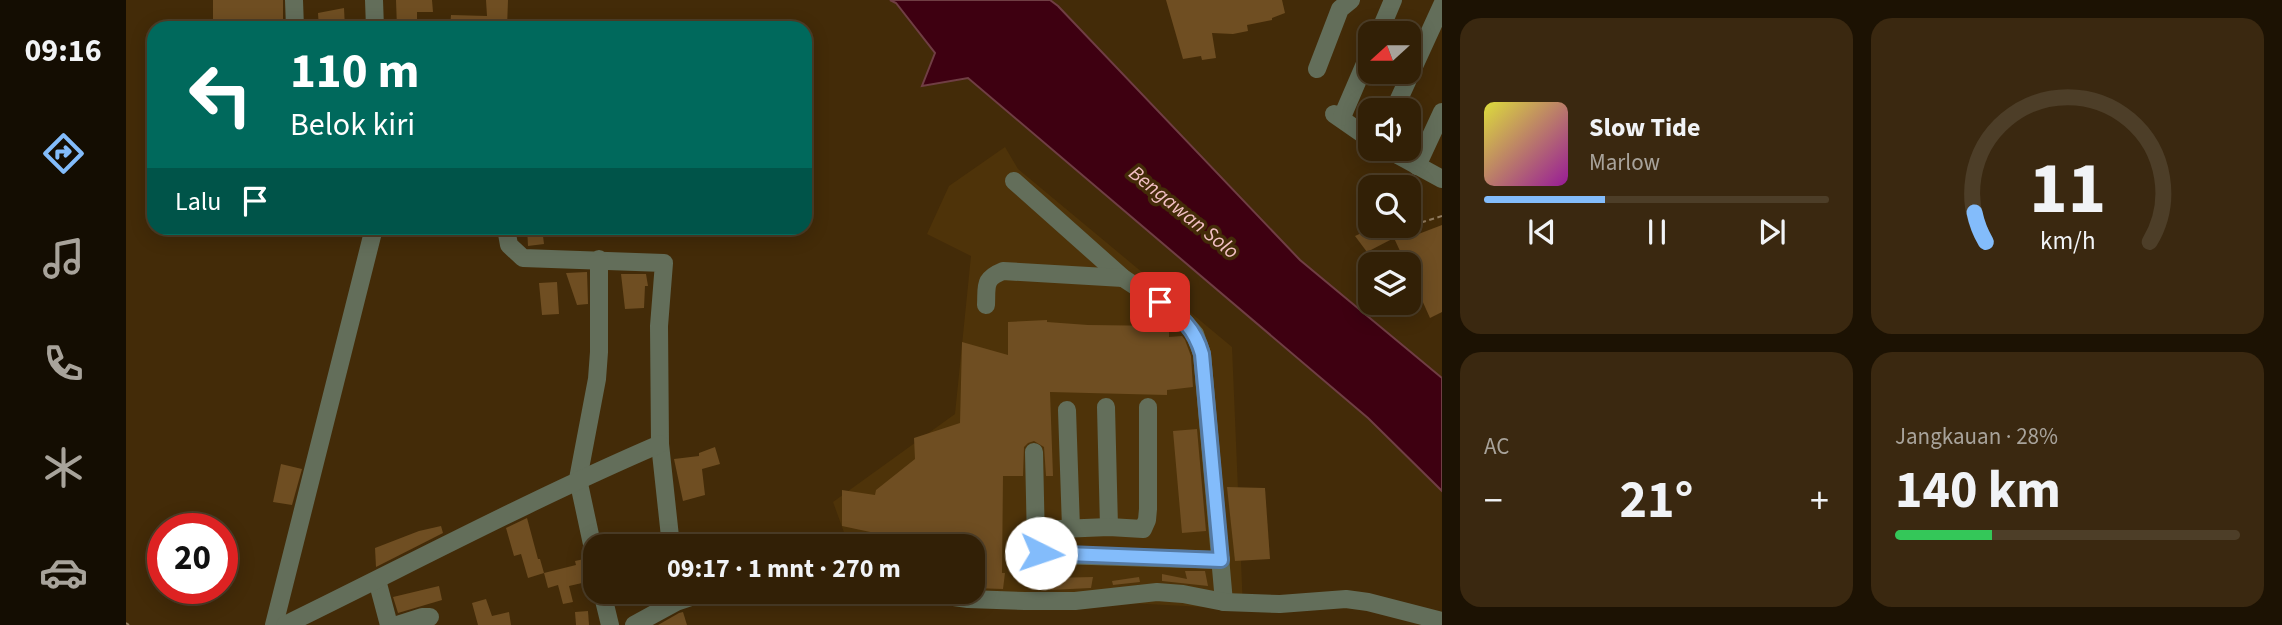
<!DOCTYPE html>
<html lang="id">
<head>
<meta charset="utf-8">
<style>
  :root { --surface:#322006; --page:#3a2810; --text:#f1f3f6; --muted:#a8a39b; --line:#4d3e28; --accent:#83bcfb }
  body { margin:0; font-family:"Source Sans 3",sans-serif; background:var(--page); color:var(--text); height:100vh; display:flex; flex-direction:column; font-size:26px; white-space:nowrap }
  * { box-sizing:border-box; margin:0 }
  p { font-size:23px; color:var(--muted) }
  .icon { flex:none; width:38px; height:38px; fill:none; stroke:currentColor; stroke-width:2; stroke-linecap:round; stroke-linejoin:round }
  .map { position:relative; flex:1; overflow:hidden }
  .details { display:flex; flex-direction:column; gap:18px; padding:18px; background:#1c1203; width:840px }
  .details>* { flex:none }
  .banner { position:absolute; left:21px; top:21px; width:665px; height:214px; border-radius:21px; box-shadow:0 4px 18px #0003,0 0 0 2px var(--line); background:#00695c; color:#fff; overflow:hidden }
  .needle { width:46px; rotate:249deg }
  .buttons { position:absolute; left:1232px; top:21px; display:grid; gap:14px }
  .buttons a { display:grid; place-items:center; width:63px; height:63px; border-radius:14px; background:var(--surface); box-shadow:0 4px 18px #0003,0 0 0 2px var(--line); font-size:35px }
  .speed { position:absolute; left:21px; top:513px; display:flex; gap:14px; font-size:35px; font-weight:700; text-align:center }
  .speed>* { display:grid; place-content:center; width:91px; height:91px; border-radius:50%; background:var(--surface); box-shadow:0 4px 18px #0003,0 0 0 2px var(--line); line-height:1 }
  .speed .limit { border:10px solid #d22; background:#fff; color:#111 }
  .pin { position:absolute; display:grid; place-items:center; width:60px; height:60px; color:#fff; margin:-30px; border-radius:14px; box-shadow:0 4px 10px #0006 }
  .me { position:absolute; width:77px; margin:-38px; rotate:94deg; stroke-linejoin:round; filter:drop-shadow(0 0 5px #0008) }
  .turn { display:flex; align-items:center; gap:24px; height:147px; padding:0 28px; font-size:32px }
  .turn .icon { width:91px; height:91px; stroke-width:2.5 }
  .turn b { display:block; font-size:49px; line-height:60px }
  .then { display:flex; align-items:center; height:66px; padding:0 28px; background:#0003; gap:14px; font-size:26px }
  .big { font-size:52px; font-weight:700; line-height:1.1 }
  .details .card { flex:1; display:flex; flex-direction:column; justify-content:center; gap:10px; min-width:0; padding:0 24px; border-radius:21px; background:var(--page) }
  .details .dial { align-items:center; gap:0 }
  .dial svg { height:182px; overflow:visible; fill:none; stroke:var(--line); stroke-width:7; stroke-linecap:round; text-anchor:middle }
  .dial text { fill:var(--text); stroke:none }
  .song { display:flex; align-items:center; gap:21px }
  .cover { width:84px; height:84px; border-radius:10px; background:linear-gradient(135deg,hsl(60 70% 55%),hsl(300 70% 35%)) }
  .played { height:7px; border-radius:4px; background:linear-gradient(90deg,var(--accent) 35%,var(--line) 35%) }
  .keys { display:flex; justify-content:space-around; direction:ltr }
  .heat { display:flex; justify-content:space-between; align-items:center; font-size:38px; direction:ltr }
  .charge { height:10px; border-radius:5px; background:linear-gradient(90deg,#34c759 28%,var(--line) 0) }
  .details .tiles { flex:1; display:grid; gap:18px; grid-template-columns:repeat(2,1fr) }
  .trip { position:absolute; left:457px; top:534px; width:402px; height:70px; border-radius:21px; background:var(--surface); box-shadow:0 4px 18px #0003,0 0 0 2px var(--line); font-weight:700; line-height:70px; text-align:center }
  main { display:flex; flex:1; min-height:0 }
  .menu { display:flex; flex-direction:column; width:126px; justify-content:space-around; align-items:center; background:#140d02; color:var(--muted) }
  .menu .icon { width:49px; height:49px }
  .menu .selected { color:var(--accent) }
  .menu b { font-size:32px; color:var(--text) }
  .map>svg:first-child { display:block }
</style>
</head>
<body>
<main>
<nav class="menu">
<b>09:16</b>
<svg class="icon selected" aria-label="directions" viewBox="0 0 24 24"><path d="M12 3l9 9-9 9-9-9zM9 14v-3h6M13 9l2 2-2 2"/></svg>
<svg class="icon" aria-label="music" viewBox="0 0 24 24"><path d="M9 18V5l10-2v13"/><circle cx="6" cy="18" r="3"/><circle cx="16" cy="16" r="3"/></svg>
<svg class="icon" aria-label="phone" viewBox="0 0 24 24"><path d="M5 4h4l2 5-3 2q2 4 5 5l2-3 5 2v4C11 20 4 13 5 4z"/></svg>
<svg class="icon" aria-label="climate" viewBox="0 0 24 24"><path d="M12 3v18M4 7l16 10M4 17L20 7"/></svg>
<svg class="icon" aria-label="car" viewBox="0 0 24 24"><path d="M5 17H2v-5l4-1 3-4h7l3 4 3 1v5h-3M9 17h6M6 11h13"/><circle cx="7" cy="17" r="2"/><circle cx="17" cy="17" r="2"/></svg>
</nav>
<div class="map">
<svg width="1316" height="625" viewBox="0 0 1316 625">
  <rect width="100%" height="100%" fill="#432b08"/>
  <polygon fill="#4e3309" points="879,147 892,169 1106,347 1117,609 788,592 847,592 847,546 723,546 707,502 829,414 845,256 801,234 823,186"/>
  <polygon fill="#3e0011" stroke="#703e44" stroke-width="2" points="764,0 924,0 932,6 1174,260 1316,378 1316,491 1242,418 842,78 796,86 809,53 770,3"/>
  <g fill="#6f4e22">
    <polygon points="87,0 157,0 157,22 148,23 148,28 96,28 96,22 87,22"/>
    <polygon points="270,0 306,0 307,12 291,12 291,28 271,28"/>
    <polygon points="360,0 382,0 381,28 324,28 325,15 361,16"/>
    <polygon points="1040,0 1156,0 1159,13 1146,18 1146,20 1121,25 1122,31 1107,34 1086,33 1090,58 1076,60 1075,56 1057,59"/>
    <polygon points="218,8 219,28 193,28 192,13"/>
    <polygon points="1316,225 1316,312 1304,318 1283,271 1283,264 1280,264 1268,238 1241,252 1229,236 1251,226 1277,226 1282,238"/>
    <polygon points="401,228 416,228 418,244 402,246"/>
    <polygon points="461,272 462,304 451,305 440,273"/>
    <polygon points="495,274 520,274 522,286 519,286 518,308 499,309"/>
    <polygon points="431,282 433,314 416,315 413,283"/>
    <polygon points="921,320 921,322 962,325 1043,326 1043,337 1056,336 1059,340 1065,356 1067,387 1041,390 1041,395 924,392 927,476 920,476 918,447 908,441 902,443 898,447 897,476 877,476 876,573 879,573 877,589 847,588 847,546 748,546 749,533 716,526 716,490 749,495 750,490 789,459 788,438 834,423 836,342 882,355 882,322"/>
    <polygon points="1071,429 1080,531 1056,533 1047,431"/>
    <polygon points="589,447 594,464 576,469 579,495 557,501 548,459 573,456 573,453"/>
    <polygon points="155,464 176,469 166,505 147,502"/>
    <polygon points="1101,487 1139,488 1144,559 1109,561"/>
    <polygon points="401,518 412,559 414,559 418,573 402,578 395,554 388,556 380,528"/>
    <polygon points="315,526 317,533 250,567 249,548 293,531"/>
    <polygon points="579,534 583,542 570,546 568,538"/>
    <polygon points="458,559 461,566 467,569 469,580 443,586 447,602 437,604 432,585 422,588 418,573 450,565 449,561"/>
    <polygon points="1059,571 1079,571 1082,586 1036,581 1036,574 1061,579"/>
    <polygon points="967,577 965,588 923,590 925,578"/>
    <polygon points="1013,577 1014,582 987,585 986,581"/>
    <polygon points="313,586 316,600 272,613 267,597"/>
    <polygon points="360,599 366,616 383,612 385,625 352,625 346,603"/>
    <polygon points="462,611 463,625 450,625 449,612"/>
    <polygon points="557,612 561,625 532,625 553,613"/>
  </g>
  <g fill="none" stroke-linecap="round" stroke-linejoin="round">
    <g stroke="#907a5d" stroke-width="2" stroke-dasharray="5 3.5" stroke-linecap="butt">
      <polyline points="1287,225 1316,216"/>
      <polyline points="0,623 3,625"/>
    </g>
    <g stroke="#636e5a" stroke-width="18">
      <polyline points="168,0 169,28"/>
      <polyline points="248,0 249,28"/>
      <polyline points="1253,33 1267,0"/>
      <polyline points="1191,69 1214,9 1225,0"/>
      <polyline points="1268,110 1316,5"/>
      <polyline points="1208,114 1244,139"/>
      <polyline points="1216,117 1244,52"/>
      <polyline points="1261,149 1316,179"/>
      <polyline points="1291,166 1316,112"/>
      <polyline points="888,181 997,278 1052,314 1069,334 1076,354 1098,602"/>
      <polyline points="380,228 383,245 397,258 538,263 533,326 534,444 545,546"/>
      <path d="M860 305C861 286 857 279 877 271L997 278"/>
      <polyline points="980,407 983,527"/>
      <polyline points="941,410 945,528"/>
      <polyline points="908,452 910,543 912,551 933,555 1095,560"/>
      <polyline points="910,530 983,527 1017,529 1021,520 1022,509 1022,407"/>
      <polyline points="469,558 452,479 471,379 473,352 473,259"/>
      <polyline points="251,580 263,625"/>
      <polyline points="476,592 484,625"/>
      <polyline points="807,592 821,596 842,599 899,601 949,601 1031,592 1057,594 1098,602 1154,604 1220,599 1242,602 1316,621"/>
      <polyline points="148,625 248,228"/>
      <path d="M159 625C284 564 406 499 534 444"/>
      <polyline points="271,625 296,617 304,617"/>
      <polyline points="508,625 550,602 580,592"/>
    </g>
  </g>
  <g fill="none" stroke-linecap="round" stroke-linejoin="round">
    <defs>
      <path id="route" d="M915 553 1095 560 1076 354C1069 329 1055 316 1034 302"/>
    </defs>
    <use href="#route" stroke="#557aa3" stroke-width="18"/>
    <use href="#route" stroke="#83bcfb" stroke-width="12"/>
  </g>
  <g text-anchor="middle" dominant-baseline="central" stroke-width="7" stroke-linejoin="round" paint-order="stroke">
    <g font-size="21" font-style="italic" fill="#f2bfc4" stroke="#432b08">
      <text transform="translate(1058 212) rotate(39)">Bengawan Solo</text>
    </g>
  </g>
</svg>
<div class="buttons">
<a><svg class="needle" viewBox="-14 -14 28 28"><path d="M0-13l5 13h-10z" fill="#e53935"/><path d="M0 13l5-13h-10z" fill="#a8a39b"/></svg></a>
<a><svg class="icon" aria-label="sound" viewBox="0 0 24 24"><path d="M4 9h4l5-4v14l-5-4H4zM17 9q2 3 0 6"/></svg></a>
<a><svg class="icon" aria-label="search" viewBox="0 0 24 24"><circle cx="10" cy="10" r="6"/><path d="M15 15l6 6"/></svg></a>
<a><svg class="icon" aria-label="layers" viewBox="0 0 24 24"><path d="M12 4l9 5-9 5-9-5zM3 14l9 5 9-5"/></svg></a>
</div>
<div class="speed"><div class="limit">20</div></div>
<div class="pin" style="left:1034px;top:302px;background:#d93025"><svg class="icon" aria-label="arrive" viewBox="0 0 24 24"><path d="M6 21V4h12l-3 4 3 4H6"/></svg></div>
<svg class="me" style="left:915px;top:553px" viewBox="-20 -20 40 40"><circle r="19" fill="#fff"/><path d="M0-13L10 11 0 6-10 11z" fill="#83bcfb"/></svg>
<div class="trip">09:17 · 1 mnt · 270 m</div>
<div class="banner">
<div class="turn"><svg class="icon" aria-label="left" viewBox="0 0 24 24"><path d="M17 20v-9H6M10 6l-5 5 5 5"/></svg><div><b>110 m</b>Belok kiri</div></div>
<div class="then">Lalu<svg class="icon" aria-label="arrive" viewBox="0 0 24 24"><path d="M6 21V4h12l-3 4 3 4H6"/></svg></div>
</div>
</div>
<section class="details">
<div class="tiles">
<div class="card">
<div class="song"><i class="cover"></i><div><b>Slow Tide</b><p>Marlow</p></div></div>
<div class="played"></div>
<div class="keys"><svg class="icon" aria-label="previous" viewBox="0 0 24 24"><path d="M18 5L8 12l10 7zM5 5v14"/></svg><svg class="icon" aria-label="pause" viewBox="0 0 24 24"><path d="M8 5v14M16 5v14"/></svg><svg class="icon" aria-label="next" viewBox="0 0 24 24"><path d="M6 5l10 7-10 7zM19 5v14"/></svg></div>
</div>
<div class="card dial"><svg viewBox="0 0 100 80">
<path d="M14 69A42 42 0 1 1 86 69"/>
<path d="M14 69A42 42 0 0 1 9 56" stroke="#83bcfb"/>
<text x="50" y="56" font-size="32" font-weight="700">11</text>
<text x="50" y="72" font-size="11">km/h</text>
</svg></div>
<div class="card"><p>AC</p>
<div class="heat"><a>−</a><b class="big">21°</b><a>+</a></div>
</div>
<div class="card"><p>Jangkauan · 28%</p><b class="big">140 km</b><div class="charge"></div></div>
</div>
</section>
</main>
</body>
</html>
